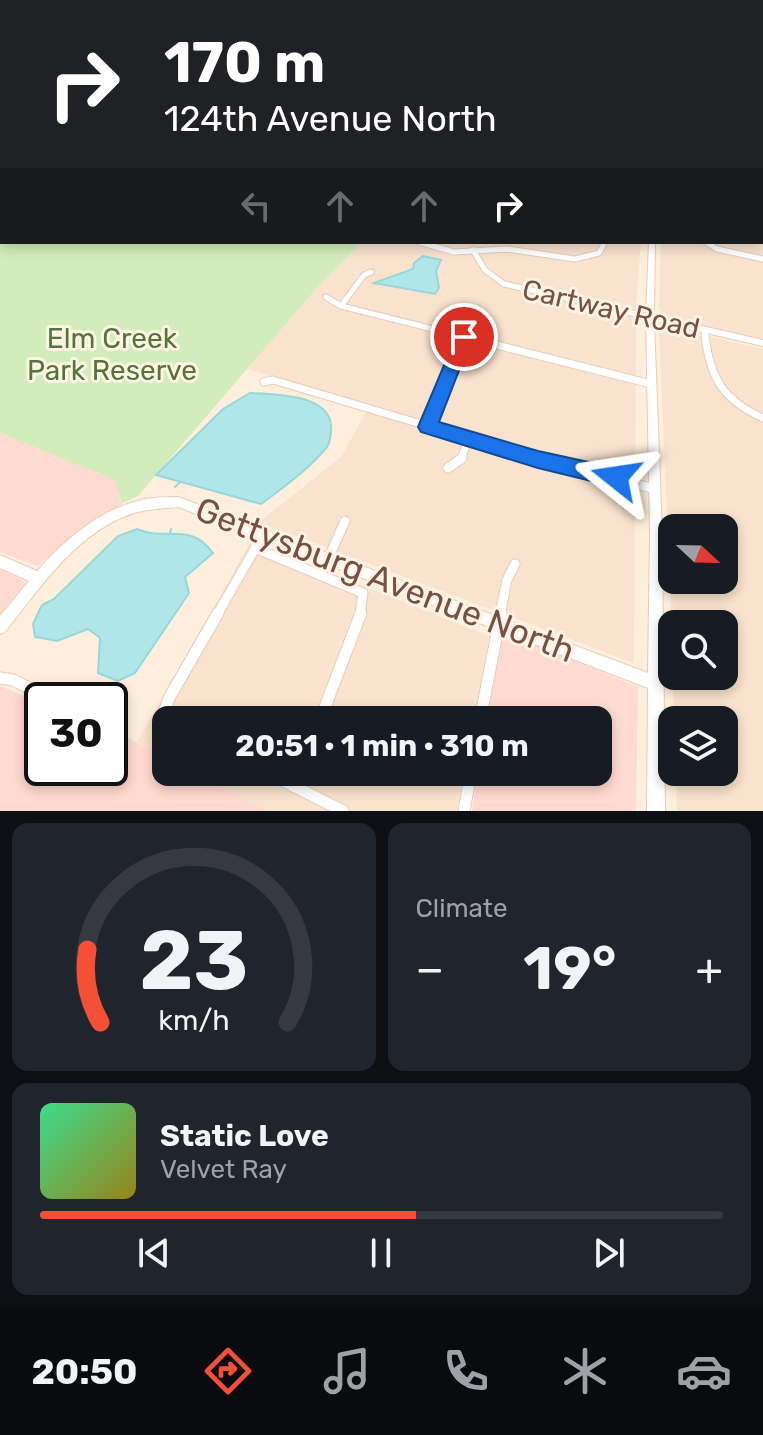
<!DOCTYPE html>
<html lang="en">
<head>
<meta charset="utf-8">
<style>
  :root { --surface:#171b24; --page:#20242c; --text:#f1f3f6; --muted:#9ea1a6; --line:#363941; --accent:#f55036 }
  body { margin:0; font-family:Rubik,sans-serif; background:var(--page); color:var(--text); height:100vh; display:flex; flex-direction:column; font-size:30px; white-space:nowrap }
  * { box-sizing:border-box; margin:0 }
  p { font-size:26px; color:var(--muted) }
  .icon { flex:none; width:44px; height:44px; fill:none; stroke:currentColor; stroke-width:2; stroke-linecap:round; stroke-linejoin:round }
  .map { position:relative; height:811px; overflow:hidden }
  .sheet { display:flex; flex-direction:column; gap:12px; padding:12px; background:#0d0f14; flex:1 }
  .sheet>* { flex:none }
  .guide { position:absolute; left:0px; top:0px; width:764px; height:244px; box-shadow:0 4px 12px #0003; background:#202124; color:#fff; overflow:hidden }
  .needle { width:52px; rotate:112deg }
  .controls { position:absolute; left:658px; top:514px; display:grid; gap:16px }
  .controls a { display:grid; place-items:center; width:80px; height:80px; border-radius:16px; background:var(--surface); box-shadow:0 4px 12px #0003; font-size:40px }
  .speed { position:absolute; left:24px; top:682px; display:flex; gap:16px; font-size:40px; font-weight:700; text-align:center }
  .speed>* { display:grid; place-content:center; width:104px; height:104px; border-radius:50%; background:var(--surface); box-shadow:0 4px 12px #0003; line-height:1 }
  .speed .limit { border:4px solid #111; border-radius:12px; background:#fff; color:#111 }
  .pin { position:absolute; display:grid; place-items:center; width:68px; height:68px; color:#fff; margin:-34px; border:4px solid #fff; border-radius:50%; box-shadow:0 2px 8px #0007 }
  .me { position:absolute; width:88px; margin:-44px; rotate:285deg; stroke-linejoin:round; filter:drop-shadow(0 0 6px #0008) }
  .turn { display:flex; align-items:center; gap:28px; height:168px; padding:0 32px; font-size:36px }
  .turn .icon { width:104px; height:104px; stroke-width:2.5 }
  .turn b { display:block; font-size:56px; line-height:68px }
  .lanes { display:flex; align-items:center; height:76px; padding:0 32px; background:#0003; justify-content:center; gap:40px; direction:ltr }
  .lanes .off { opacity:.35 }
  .big { font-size:60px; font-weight:700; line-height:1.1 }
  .sheet .card { flex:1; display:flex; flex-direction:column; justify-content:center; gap:12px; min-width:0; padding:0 28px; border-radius:16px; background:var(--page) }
  .sheet .dial { align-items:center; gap:0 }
  .dial svg { height:208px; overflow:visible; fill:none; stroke:var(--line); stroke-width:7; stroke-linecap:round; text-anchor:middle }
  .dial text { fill:var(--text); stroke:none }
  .song { display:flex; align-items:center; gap:24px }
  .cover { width:96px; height:96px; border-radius:12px; background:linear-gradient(135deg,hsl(150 70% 55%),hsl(50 70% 35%)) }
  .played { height:8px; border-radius:4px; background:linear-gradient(90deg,var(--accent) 55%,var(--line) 55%) }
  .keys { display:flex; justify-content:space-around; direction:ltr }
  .heat { display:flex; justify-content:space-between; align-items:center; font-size:44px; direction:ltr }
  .sheet .tiles { flex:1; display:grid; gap:12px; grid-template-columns:1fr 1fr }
  .card:last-child { grid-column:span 2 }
  .trip { position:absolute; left:152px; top:706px; width:460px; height:80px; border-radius:16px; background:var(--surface); box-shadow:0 4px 12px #0003; font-weight:700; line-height:80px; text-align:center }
  .tab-bar { display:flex; height:128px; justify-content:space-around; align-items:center; background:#090b0e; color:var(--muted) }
  .tab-bar .icon { width:56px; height:56px }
  .tab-bar .selected { color:var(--accent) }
  .tab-bar b { font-size:36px; color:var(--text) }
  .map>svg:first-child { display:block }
</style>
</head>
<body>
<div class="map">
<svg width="763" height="811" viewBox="0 0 763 811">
  <rect width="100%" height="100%" fill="#feefdd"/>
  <g fill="#f9e2ce" fill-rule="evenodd">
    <polygon points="763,124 763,339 668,318 659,309 661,242 762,242"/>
    <polygon points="356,242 641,242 636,306 634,663 259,522 341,457 370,405 247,369"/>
    <path d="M669 328 763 349V811H677L676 772H724V720H674L673 676H724V624H672L659 329ZM672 528H724V580H672Z"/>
    <polygon points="251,541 489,636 474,720 166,720 166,758 137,742"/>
    <polygon points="194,772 464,772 457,811 268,811"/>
  </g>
  <g fill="#ffdad0">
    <polygon points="0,433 116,480 122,506 91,521 38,566 0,552"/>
    <polygon points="0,569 24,581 26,586 0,620"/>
    <polygon points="509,634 638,687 636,811 472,811 478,772 598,772 598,720 487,720 501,639"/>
    <polygon points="0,686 42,703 42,768 110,768 110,728 166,758 166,772 194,772 268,811 0,811"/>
  </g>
  <polygon fill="#d3ecbb" points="0,104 2,242 362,242 320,284 138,496 122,503 115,480 0,433"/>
  <g fill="#b1e6e9" stroke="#96d7dc" stroke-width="2">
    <polygon points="423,256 441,260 436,271 439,288 435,294 374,283 413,269 414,263"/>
    <path d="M250 393C274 394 333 394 331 429 331 435 330 442 327 447 309 469 284 487 261 504L156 475 223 409Z"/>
    <path d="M137 529C167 542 189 521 213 553L185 577 189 593 135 673 118 681 98 673 100 638 88 629 57 641 35 637 33 624 42 605 54 599 118 536Z"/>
  </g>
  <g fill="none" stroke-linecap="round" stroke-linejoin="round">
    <g stroke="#96d7dc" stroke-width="2">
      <polyline points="175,487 180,482"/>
      <polyline points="170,533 171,529"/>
    </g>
    <polygon fill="#b1e6e9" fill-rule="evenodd" points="763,106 763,110 762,111 762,107"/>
    <defs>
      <g id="street-far3">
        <polyline points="419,242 454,252 507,249 575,259 599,253 605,242"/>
        <polyline points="706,242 717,249 763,259"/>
        <polyline points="473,250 485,270 504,284 650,317"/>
        <polyline points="326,297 341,306 465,337"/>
        <polyline points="341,306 364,275 371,272"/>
        <polyline points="704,330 705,337"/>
      </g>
      <g id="street-far2">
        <polyline points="457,335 651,384"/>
        <path d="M705 335C710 378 723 400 763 418"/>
        <polyline points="264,382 273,380 542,460"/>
        <polyline points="428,427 464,337"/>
        <polyline points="461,460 468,439"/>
      </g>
      <g id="street-far1">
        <polyline points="534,458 655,489"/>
        <polyline points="448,468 462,458"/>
        <polyline points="255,548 363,593 360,615"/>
        <polyline points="329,557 345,521"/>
        <polyline points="217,615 264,533"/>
        <polyline points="500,615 507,580 515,564"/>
      </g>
      <g id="street">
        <polyline points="0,678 13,680 53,700"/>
        <polyline points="168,720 164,713 169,698 218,613"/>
        <polyline points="320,720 361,613"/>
        <polyline points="480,720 501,613"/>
        <polyline points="266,772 343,811"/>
        <polyline points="295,787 301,772"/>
        <polyline points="464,811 471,772"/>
      </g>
      <g id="secondary">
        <rect x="762" y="116" width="1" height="2"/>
        <path d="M649 242H655L654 315 763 340V346L654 321 662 534 665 811H647L648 688 178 507C159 509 141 509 123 517 72 539 38 590 5 632L0 634V616L29 581 0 568V555L37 571C67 538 101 508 146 499 157 497 168 497 178 497L648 673 650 534 646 317Z"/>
      </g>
    </defs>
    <use href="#street-far3" stroke="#e5cbbc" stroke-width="7"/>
    <use href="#street-far2" stroke="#e5cbbc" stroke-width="9"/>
    <use href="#street-far1" stroke="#e5cbbc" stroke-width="11"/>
    <use href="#street" stroke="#e5cbbc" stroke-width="13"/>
    <use href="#secondary" stroke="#eacbb8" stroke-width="2"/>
    <use href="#street-far3" stroke="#fff" stroke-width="5"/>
    <use href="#street-far2" stroke="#fff" stroke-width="7"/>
    <use href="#street-far1" stroke="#fff" stroke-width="9"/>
    <use href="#street" stroke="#fff" stroke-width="11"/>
    <use href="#secondary" fill="#fff" fill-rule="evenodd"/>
  </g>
  <linearGradient id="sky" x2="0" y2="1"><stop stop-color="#92c8e8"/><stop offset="0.48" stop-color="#fff8f0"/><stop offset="1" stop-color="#fff8f0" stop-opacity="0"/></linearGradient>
  <rect width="763" height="217" fill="url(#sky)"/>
  <polygon fill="#1a73e8" stroke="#114b97" stroke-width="2" points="464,331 472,337 439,422 538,451 616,468 623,471 626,477 623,484 616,487 538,468 421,432 418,427 456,337"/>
  <g text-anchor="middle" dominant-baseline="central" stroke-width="6" stroke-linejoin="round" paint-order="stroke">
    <g font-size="28" fill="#765144" stroke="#fff3e5">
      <text transform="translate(611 309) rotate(13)">Cartway Road</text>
    </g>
    <g font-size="28" fill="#507738" stroke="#fff3e5">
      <text x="112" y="338">Elm Creek<tspan x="112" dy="32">Park Reserve</tspan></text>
    </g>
    <g font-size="34" fill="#765144" stroke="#fff3e5">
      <text transform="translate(385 580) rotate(21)">Gettysburg Avenue North</text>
    </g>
  </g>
</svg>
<div class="controls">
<a><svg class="needle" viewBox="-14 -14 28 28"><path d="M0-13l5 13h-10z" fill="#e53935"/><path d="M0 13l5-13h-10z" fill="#9ea1a6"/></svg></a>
<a><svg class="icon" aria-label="search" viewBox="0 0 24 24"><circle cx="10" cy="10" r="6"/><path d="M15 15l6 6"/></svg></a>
<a><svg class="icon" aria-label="layers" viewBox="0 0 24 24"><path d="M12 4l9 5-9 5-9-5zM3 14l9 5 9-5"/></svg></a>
</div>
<div class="speed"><div class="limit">30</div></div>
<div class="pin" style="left:464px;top:337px;background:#d93025"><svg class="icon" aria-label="arrive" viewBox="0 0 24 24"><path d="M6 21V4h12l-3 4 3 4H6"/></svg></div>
<svg class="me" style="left:616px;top:477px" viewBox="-20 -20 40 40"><path d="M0-17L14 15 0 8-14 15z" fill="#1a73e8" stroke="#fff" stroke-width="4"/></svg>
<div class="trip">20:51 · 1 min · 310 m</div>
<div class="guide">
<div class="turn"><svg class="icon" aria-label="right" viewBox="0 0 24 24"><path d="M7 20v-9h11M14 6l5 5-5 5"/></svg><div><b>170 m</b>124th Avenue North</div></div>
<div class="lanes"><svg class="icon off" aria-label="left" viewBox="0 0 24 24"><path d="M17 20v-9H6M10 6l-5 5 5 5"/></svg><svg class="icon off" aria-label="ahead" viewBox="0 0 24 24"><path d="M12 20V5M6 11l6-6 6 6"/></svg><svg class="icon off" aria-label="ahead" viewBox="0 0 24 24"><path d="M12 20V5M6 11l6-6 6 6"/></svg><svg class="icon" aria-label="right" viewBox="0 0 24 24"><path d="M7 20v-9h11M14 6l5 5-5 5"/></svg></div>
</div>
</div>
<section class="sheet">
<div class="tiles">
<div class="card dial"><svg viewBox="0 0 100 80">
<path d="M14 69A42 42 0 1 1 86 69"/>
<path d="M14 69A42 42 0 0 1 9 41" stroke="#f55036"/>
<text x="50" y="56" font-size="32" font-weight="700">23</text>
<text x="50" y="72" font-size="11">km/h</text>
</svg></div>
<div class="card"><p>Climate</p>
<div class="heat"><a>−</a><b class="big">19°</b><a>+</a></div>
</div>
<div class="card">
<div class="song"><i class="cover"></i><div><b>Static Love</b><p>Velvet Ray</p></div></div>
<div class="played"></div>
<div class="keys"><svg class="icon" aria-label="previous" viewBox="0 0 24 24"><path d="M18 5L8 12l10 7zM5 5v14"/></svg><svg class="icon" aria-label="pause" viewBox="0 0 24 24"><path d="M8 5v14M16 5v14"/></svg><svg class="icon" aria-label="next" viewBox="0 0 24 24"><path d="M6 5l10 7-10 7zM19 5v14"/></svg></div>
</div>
</div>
</section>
<nav class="tab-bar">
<b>20:50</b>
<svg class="icon selected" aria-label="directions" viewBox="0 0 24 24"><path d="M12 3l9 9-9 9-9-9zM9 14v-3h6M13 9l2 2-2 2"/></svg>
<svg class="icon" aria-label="music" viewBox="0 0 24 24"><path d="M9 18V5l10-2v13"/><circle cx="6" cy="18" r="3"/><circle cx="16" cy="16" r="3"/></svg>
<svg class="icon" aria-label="phone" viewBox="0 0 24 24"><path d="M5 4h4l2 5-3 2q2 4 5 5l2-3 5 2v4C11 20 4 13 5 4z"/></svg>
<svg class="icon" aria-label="climate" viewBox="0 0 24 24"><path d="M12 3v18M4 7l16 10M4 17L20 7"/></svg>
<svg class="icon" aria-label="car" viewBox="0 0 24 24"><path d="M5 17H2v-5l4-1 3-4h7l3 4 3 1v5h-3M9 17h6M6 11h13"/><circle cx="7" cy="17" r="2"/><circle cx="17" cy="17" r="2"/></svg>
</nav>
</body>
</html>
